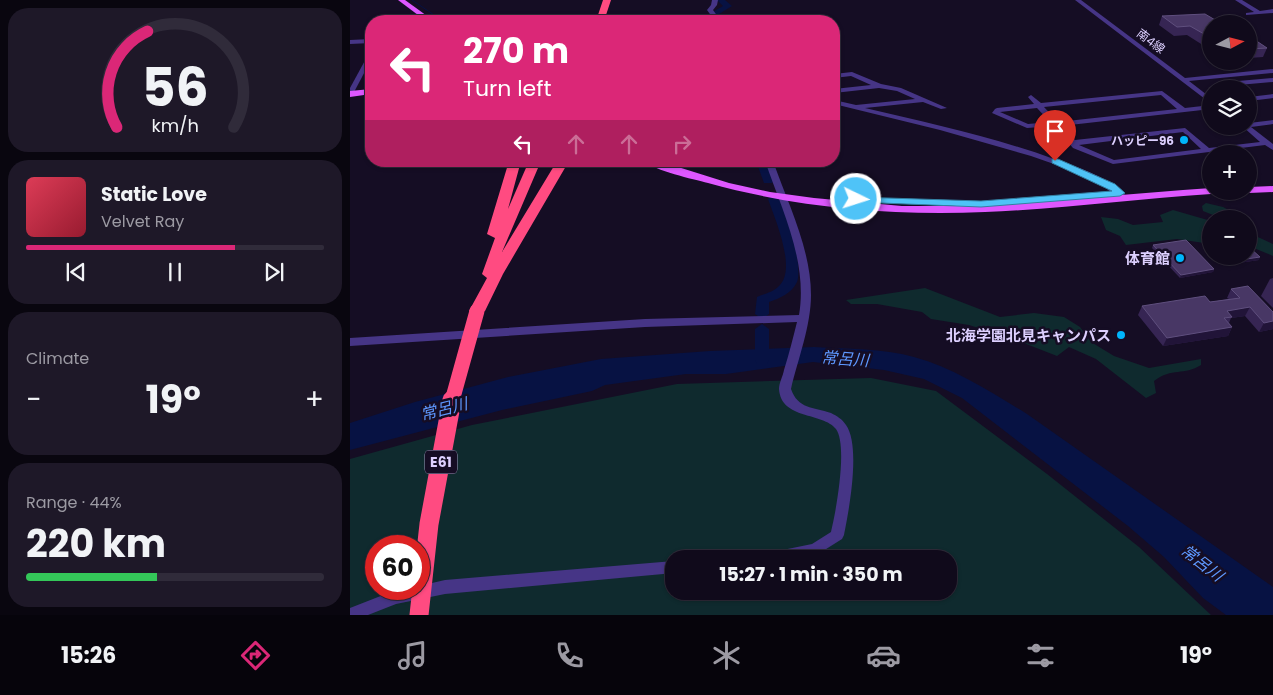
<!DOCTYPE html>
<html lang="en">
<head>
<meta charset="utf-8">
<style>
  :root { --surface:#100a1b; --page:#1e1828; --text:#f1f3f6; --muted:#9c9aa3; --line:#302b3a; --accent:#db2777 }
  body { margin:0; font-family:Poppins,"Noto Sans JP",sans-serif; background:var(--page); color:var(--text); height:100vh; display:flex; flex-direction:column; font-size:19px; white-space:nowrap }
  * { box-sizing:border-box; margin:0 }
  p { font-size:16px; color:var(--muted) }
  .icon { flex:none; width:28px; height:28px; fill:none; stroke:currentColor; stroke-width:2; stroke-linecap:round; stroke-linejoin:round }
  .map { position:relative; flex:1; overflow:hidden }
  .drawer { display:flex; flex-direction:column; gap:8px; padding:8px; background:#09060f; width:350px }
  .drawer>* { flex:none }
  .top-card { position:absolute; left:15px; top:15px; width:475px; height:152px; border-radius:20px; box-shadow:0 1px 4px #0004,0 0 0 1px var(--line); background:#db2777; color:#fff; overflow:hidden }
  .needle { width:32px; rotate:83deg }
  .tools { position:absolute; left:852px; top:15px; display:grid; gap:10px }
  .tools a { display:grid; place-items:center; width:55px; height:55px; border-radius:50%; background:var(--surface); box-shadow:0 1px 4px #0004,0 0 0 1px var(--line); font-size:25px }
  .speed { position:absolute; left:15px; top:535px; display:flex; gap:10px; font-size:25px; font-weight:700; text-align:center }
  .speed>* { display:grid; place-content:center; width:65px; height:65px; border-radius:50%; background:var(--surface); box-shadow:0 1px 4px #0004,0 0 0 1px var(--line); line-height:1 }
  .speed .limit { border:8px solid #d22; background:#fff; color:#111 }
  .pin { position:absolute; display:grid; place-items:center; width:42px; height:42px; color:#fff; margin:-51px -21px; border-radius:50% 50% 50% 0; rotate:-45deg; box-shadow:0 0 5px #0007 }
  .pin .icon { rotate:45deg }
  .me { position:absolute; width:55px; margin:-28px; rotate:94deg; stroke-linejoin:round; filter:drop-shadow(0 0 4px #0008) }
  .turn { display:flex; align-items:center; gap:18px; height:105px; padding:0 15px; font-size:22px }
  .turn .icon { width:65px; height:65px; stroke-width:2.5 }
  .turn b { display:block; font-size:35px; line-height:42px }
  .lanes { display:flex; align-items:center; height:48px; padding:0 15px; background:#0003; justify-content:center; gap:25px; direction:ltr }
  .lanes .off { opacity:.35 }
  .big { font-size:38px; font-weight:700; line-height:1.1 }
  .drawer .widget { flex:1; display:flex; flex-direction:column; justify-content:center; gap:8px; min-width:0; padding:0 18px; border-radius:20px; background:var(--page) }
  .drawer .dial { align-items:center; gap:0 }
  .dial svg { height:130px; overflow:visible; fill:none; stroke:var(--line); stroke-width:7; stroke-linecap:round; text-anchor:middle }
  .dial text { fill:var(--text); stroke:none }
  .song { display:flex; align-items:center; gap:15px }
  .cover { width:60px; height:60px; border-radius:8px; background:linear-gradient(135deg,hsl(350 70% 55%),hsl(350 70% 35%)) }
  .played { height:5px; border-radius:2px; background:linear-gradient(90deg,var(--accent) 70%,var(--line) 70%) }
  .keys { display:flex; justify-content:space-around; direction:ltr }
  .heat { display:flex; justify-content:space-between; align-items:center; font-size:28px; direction:ltr }
  .charge { height:8px; border-radius:4px; background:linear-gradient(90deg,#34c759 44%,var(--line) 0) }
  .trip { position:absolute; left:315px; top:550px; width:292px; height:50px; border-radius:20px; background:var(--surface); box-shadow:0 1px 4px #0004,0 0 0 1px var(--line); font-weight:700; line-height:50px; text-align:center }
  .tab-bar { display:flex; height:80px; justify-content:space-around; align-items:center; background:#06040b; color:var(--muted) }
  .tab-bar .icon { width:35px; height:35px }
  .tab-bar .on { color:var(--accent) }
  .tab-bar b { font-size:22px; color:var(--text) }
  main { display:flex; flex:1; min-height:0 }
  .map>svg:first-child { display:block }
</style>
</head>
<body>
<main>
<section class="drawer">
<div class="widget dial"><svg viewBox="0 0 100 80">
<path d="M14 69A42 42 0 1 1 86 69"/>
<path d="M14 69A42 42 0 0 1 33 10" stroke="#db2777"/>
<text x="50" y="56" font-size="32" font-weight="700">56</text>
<text x="50" y="72" font-size="11">km/h</text>
</svg></div>
<div class="widget">
<div class="song"><i class="cover"></i><div><b>Static Love</b><p>Velvet Ray</p></div></div>
<div class="played"></div>
<div class="keys"><svg class="icon" aria-label="previous" viewBox="0 0 24 24"><path d="M18 5L8 12l10 7zM5 5v14"/></svg><svg class="icon" aria-label="pause" viewBox="0 0 24 24"><path d="M8 5v14M16 5v14"/></svg><svg class="icon" aria-label="next" viewBox="0 0 24 24"><path d="M6 5l10 7-10 7zM19 5v14"/></svg></div>
</div>
<div class="widget"><p>Climate</p>
<div class="heat"><a>−</a><b class="big">19°</b><a>+</a></div>
</div>
<div class="widget"><p>Range · 44%</p><b class="big">220 km</b><div class="charge"></div></div>
</section>
<div class="map">
<svg width="923" height="615" viewBox="0 0 923 615">
  <rect width="100%" height="100%" fill="#150d24"/>
  <g fill="#0f2a2e" fill-rule="evenodd">
    <polygon points="856,203 873,207 895,219 873,219 853,211 852,206"/>
    <polygon points="823,210 861,221 861,244 827,239 776,245 770,236 756,230 751,217 768,219 783,225 813,222 810,215"/>
    <polygon points="899,233 923,244 923,256 899,246"/>
    <path d="M575 288 650 317 684 313 714 317 730 327 741 342 764 356 799 368 851 359V365C834 376 822 367 804 381L806 393 796 398 746 359 719 347 707 356 666 340 619 325 581 319 572 312 527 304H501L496 300Z"/>
    <path d="M521 378 586 391 697 474 789 547 861 615H0V459L122 425 327 384ZM26 546H69V589H26ZM324 559H599V591H324Z"/>
  </g>
  <path fill="#071243" d="M464 347C497 349 532 348 564 357 605 368 642 393 677 414L923 587V615H876L853 598 814 557 778 526 612 398 574 379 534 370 463 362 376 374H336L255 385 242 391 152 410 0 450V423L65 402 158 377 251 359 360 351Z"/>
  <g fill="none" stroke-linecap="round" stroke-linejoin="round">
    <g stroke="#071243" stroke-width="1">
      <polyline points="62,0 87,17"/>
      <polyline points="94,20 101,21"/>
    </g>
    <g fill="#071243" fill-rule="evenodd">
      <polygon points="367,0 375,0 382,6 369,14 375,21 367,21 361,13 373,6"/>
      <polygon points="406,161 416,161 424,181 422,183 414,183"/>
      <path d="M424 196C438 199 453 268 447 282 441 294 430 298 419 302V314L412 319 405 314 407 297C414 294 423 292 428 287 448 271 425 219 418 199Z"/>
      <polygon points="412,324 419,329 419,360 417,364 407,364 405,360 405,329"/>
    </g>
    <g fill="#463586" fill-rule="evenodd">
      <polygon points="362,0 368,0 367,5 363,10 371,21 365,21 357,10 361,5"/>
      <polygon points="725,0 731,0 835,78 923,69 923,73 839,81 861,98 861,103 859,102"/>
      <polygon points="885,0 892,0 910,11 923,9 923,13 896,15 896,13 904,12"/>
      <polygon points="21,39 21,43 0,44 0,40"/>
      <polygon points="21,53 21,60 3,94 0,96 0,88 18,55"/>
      <path d="M502 72 531 84 551 88 597 108 591 109 573 102 515 108C579 123 643 137 704 159 730 168 759 177 778 198L774 201 771 200 752 185 721 170 681 156 590 130 484 104V100L506 105 565 99 547 91 529 88 484 93V89L521 85 501 76 484 78V74Z"/>
      <polygon points="923,78 923,82 877,86 874,84 877,82"/>
      <path d="M812 91 835 108 861 105V109L711 126 725 140 835 128 859 148 910 142 892 126H899V123L923 120V124L901 127 923 144V150L915 145 763 164 723 148 704 126 677 128 642 113 645 109 647 108 684 104 678 97 681 95 691 103ZM811 95 827 109 708 122 694 107ZM687 108 700 122 678 124 650 112ZM833 132 851 149 764 160 729 145Z"/>
      <polygon points="923,94 923,98 899,101 899,97"/>
      <path d="M415 161H423C438 204 461 249 461 295 461 326 448 359 441 389 448 409 463 407 481 413 487 416 492 419 496 425 511 446 499 510 494 535L492 539 465 556 452 559H411L413 555 418 553 462 544 481 532C486 511 498 446 486 429 473 412 431 420 429 389 429 383 433 376 434 370 439 354 443 338 447 322L295 327 0 346V338L295 319 449 315C458 262 432 210 415 161Z"/>
      <polygon points="324,561 324,573 95,594 46,604 18,615 0,615 0,608 46,590 69,589 69,586 95,580"/>
    </g>
    <g fill="#de57ff" fill-rule="evenodd">
      <polygon points="48,0 55,0 84,21 76,21"/>
      <polygon points="21,89 21,94 0,97 0,91"/>
      <path d="M294 161H309L379 183 420 192 464 198 552 206H635L833 190 861 188V191H866L861 194C786 199 711 209 635 212 543 216 448 208 358 183 343 179 305 171 294 161Z"/>
      <polygon points="923,186 923,192 899,193 895,191 899,191 899,187"/>
    </g>
    <g fill="#ff4b81" fill-rule="evenodd">
      <polygon points="253,0 261,0 254,21 246,21"/>
      <polygon points="159,161 171,161 158,209 179,161 191,161 152,252 207,161 219,161 153,274 135,311 127,316 119,311 137,278 132,274 145,238 137,234"/>
    </g>
    <polyline stroke="#ff4b81" stroke-width="15" points="102,401 127,311"/>
    <polyline stroke="#ff4b81" stroke-width="19" points="69,615 79,524 102,400"/>
  </g>
  <g fill="#362553">
    <polygon points="812,16 861,24 861,48 859,49 837,35 824,36 809,25"/>
    <polygon points="899,36 917,48 913,57 899,58"/>
    <polygon points="803,245 864,269 863,272 830,278 802,248"/>
    <polygon points="874,256 899,256 909,260 882,264"/>
    <polygon points="923,278 923,308 911,296 920,279"/>
    <polygon points="881,289 923,312 923,329 909,332 895,316 881,318 879,323 882,327 878,336 813,346 788,315 792,306 860,302 879,299 877,298"/>
  </g>
  <g fill="#211438">
    <polygon points="910,257 909,260 882,264 883,261"/>
    <polygon points="864,269 863,272 830,278 831,275"/>
    <polygon points="900,307 895,316 881,318 882,317 874,318 877,311"/>
    <polygon points="923,321 923,329 909,332 914,323"/>
    <polygon points="882,327 878,336 813,346 817,338"/>
  </g>
  <g fill="#483765" stroke="#5f4f7e">
    <polygon points="855,14 872,24 861,24 861,38 840,26 827,27 812,16"/>
    <polygon points="899,36 917,48 899,49"/>
    <polygon points="836,240 864,269 831,275 803,245"/>
    <polygon points="899,248 900,248 910,257 883,261 878,256 899,256"/>
    <polygon points="898,286 923,312 923,321 914,323 900,307 877,311 882,317 874,318 882,327 817,338 792,306 855,296 860,302 890,298 881,289"/>
  </g>
  <polygon fill="#4fc3f7" stroke="#337fa1" points="702,159 708,159 765,184 775,193 770,196 631,207 506,202 501,199 506,197 631,201 762,191 702,163"/>
  <g fill="#00b5fb" stroke="#150d24" stroke-width="2">
    <circle cx="834" cy="140" r="5"/>
    <circle cx="830" cy="258" r="5"/>
    <circle cx="771" cy="335" r="5"/>
  </g>
  <g text-anchor="middle" dominant-baseline="central" stroke-width="5" stroke-linejoin="round" paint-order="stroke">
    <g font-size="12" fill="#ddd0ff" stroke="#150d24">
      <text transform="translate(801 41) rotate(37)">南4線</text>
    </g>
    <g font-size="12" font-weight="bold" fill="#ddd0ff" stroke="#150d24" text-anchor="end">
      <text x="824" y="140">ハッピー96</text>
    </g>
    <rect fill="#150d24" stroke="#a196bd" stroke-width="1" x="75" y="450.5" width="32" height="23" rx="4"/>
    <g font-size="14" font-weight="bold" fill="#ddd0ff">
      <text x="91" y="462">E61</text>
    </g>
    <g font-size="15" font-weight="bold" fill="#ddd0ff" stroke="#150d24" text-anchor="end">
      <text x="820" y="258">体育館</text>
      <text x="761" y="335">北海学園北見キャンパス</text>
    </g>
    <g font-size="16" font-style="italic" fill="#5e98ff" stroke="#150d24">
      <text transform="translate(495 359) rotate(4)">常呂川</text>
      <text transform="translate(94 409) rotate(-14)">常呂川</text>
      <text transform="translate(852 563) rotate(38)">常呂川</text>
    </g>
  </g>
</svg>
<div class="tools">
<a><svg class="needle" viewBox="-14 -14 28 28"><path d="M0-13l5 13h-10z" fill="#e53935"/><path d="M0 13l5-13h-10z" fill="#9c9aa3"/></svg></a>
<a><svg class="icon" aria-label="layers" viewBox="0 0 24 24"><path d="M12 4l9 5-9 5-9-5zM3 14l9 5 9-5"/></svg></a>
<a>+</a>
<a>−</a>
</div>
<div class="speed"><div class="limit">60</div></div>
<div class="pin" style="left:705px;top:161px;background:#d93025"><svg class="icon" aria-label="arrive" viewBox="0 0 24 24"><path d="M6 21V4h12l-3 4 3 4H6"/></svg></div>
<svg class="me" style="left:506px;top:199px" viewBox="-20 -20 40 40"><circle r="17" fill="#4fc3f7" stroke="#fff" stroke-width="3"/><path d="M0-11L8 9 0 5-8 9z" fill="#fff"/></svg>
<div class="trip">15:27 · 1 min · 350 m</div>
<div class="top-card">
<div class="turn"><svg class="icon" aria-label="left" viewBox="0 0 24 24"><path d="M17 20v-9H6M10 6l-5 5 5 5"/></svg><div><b>270 m</b>Turn left</div></div>
<div class="lanes"><svg class="icon" aria-label="left" viewBox="0 0 24 24"><path d="M17 20v-9H6M10 6l-5 5 5 5"/></svg><svg class="icon off" aria-label="ahead" viewBox="0 0 24 24"><path d="M12 20V5M6 11l6-6 6 6"/></svg><svg class="icon off" aria-label="ahead" viewBox="0 0 24 24"><path d="M12 20V5M6 11l6-6 6 6"/></svg><svg class="icon off" aria-label="right" viewBox="0 0 24 24"><path d="M7 20v-9h11M14 6l5 5-5 5"/></svg></div>
</div>
</div>
</main>
<nav class="tab-bar">
<b>15:26</b>
<svg class="icon on" aria-label="directions" viewBox="0 0 24 24"><path d="M12 3l9 9-9 9-9-9zM9 14v-3h6M13 9l2 2-2 2"/></svg>
<svg class="icon" aria-label="music" viewBox="0 0 24 24"><path d="M9 18V5l10-2v13"/><circle cx="6" cy="18" r="3"/><circle cx="16" cy="16" r="3"/></svg>
<svg class="icon" aria-label="phone" viewBox="0 0 24 24"><path d="M5 4h4l2 5-3 2q2 4 5 5l2-3 5 2v4C11 20 4 13 5 4z"/></svg>
<svg class="icon" aria-label="climate" viewBox="0 0 24 24"><path d="M12 3v18M4 7l16 10M4 17L20 7"/></svg>
<svg class="icon" aria-label="car" viewBox="0 0 24 24"><path d="M5 17H2v-5l4-1 3-4h7l3 4 3 1v5h-3M9 17h6M6 11h13"/><circle cx="7" cy="17" r="2"/><circle cx="17" cy="17" r="2"/></svg>
<svg class="icon" aria-label="filters" viewBox="0 0 24 24"><path d="M4 7h16M4 17h16"/><circle cx="9" cy="7" r="2"/><circle cx="15" cy="17" r="2"/></svg>
<b>19°</b>
</nav>
</body>
</html>
